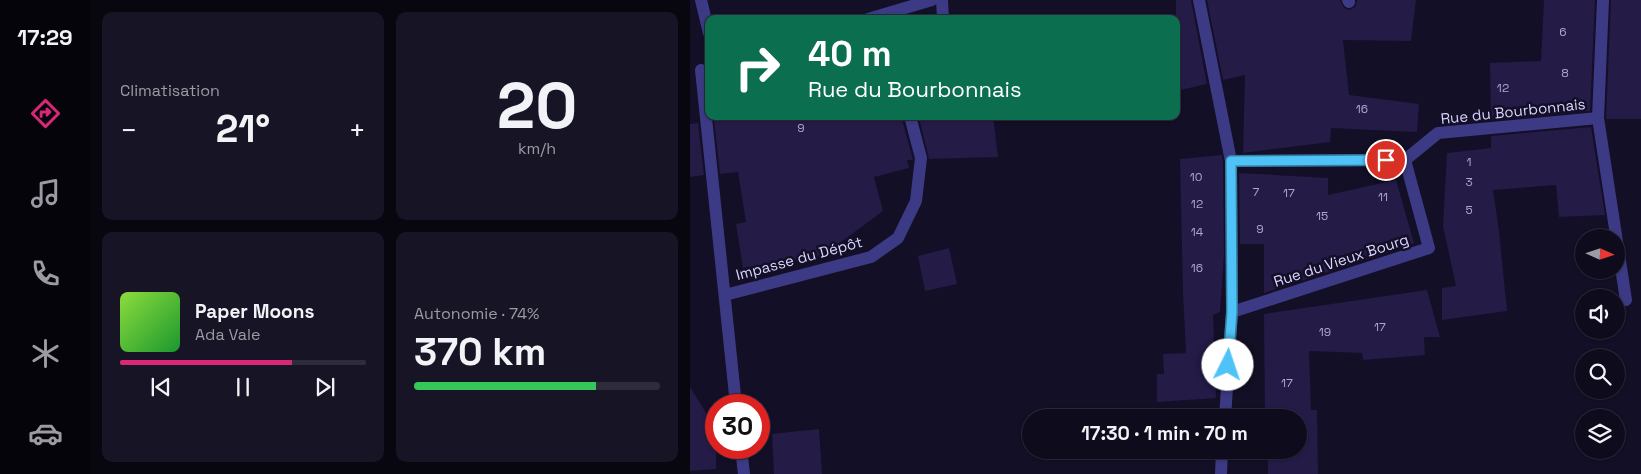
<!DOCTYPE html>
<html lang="fr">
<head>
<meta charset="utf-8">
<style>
  :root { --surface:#0e0b1c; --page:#171425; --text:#f1f3f6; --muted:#9b9ba3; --line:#2e2b3b; --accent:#db2777 }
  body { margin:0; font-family:"Space Grotesk",sans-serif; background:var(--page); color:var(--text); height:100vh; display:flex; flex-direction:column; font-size:19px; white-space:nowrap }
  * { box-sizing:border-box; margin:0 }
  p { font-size:16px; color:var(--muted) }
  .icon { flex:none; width:28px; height:28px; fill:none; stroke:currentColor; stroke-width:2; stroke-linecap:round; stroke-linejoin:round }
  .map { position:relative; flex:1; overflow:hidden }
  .sheet { display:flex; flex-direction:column; gap:12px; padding:12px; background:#08060f; width:600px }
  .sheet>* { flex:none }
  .hud { position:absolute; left:15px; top:15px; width:475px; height:105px; border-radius:10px; box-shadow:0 1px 4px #0004,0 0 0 1px var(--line); background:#0b6e4f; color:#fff; overflow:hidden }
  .needle { width:32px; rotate:93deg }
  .buttons { position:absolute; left:885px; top:229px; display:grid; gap:10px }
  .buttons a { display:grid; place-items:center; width:50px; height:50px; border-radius:50%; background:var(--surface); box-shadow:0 1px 4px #0004,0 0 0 1px var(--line); font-size:25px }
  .speed { position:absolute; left:15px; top:394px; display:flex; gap:10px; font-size:25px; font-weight:700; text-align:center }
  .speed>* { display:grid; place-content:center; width:65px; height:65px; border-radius:50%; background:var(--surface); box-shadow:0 1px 4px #0004,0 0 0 1px var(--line); line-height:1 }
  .speed .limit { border:8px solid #d22; background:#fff; color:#111 }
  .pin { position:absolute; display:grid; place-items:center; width:42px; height:42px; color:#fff; margin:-21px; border:2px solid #fff; border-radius:50%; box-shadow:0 1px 5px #0007 }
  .me { position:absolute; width:55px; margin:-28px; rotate:4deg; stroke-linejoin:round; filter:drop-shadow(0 0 4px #0008) }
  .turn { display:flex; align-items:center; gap:18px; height:105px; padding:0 20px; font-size:22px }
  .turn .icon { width:65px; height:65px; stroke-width:2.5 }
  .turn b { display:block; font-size:35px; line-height:42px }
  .big { font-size:38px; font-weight:600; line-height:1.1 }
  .sheet .card { flex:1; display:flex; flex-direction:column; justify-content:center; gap:8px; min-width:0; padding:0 18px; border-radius:10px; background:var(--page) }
  .sheet .dial { align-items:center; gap:0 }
  .dial b { font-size:65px; line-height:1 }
  .song { display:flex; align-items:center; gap:15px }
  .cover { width:60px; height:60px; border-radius:8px; background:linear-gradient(135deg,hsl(90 70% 55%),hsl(130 70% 35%)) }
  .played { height:5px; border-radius:2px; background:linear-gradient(90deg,var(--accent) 70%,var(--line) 70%) }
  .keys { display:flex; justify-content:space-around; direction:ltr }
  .heat { display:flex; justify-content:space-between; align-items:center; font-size:28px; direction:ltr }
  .charge { height:8px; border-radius:4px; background:linear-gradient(90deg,#34c759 74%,var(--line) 0) }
  .sheet .tiles { flex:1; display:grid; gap:12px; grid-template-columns:repeat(2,1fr) }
  .trip { position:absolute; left:332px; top:409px; width:285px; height:50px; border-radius:25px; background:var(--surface); box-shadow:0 1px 4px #0004,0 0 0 1px var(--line); font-weight:600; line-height:50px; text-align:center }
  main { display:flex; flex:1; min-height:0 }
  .dock { display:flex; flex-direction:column; width:90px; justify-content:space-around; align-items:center; background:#06040b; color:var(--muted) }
  .dock .icon { width:35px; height:35px }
  .dock .on { color:var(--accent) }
  .dock b { font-size:22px; color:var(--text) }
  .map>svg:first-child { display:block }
</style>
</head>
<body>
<main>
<nav class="dock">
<b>17:29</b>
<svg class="icon on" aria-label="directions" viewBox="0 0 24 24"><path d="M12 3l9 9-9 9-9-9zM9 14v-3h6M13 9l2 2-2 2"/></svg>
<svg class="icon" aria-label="music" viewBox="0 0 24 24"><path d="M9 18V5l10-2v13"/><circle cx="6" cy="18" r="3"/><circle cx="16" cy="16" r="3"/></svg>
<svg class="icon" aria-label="phone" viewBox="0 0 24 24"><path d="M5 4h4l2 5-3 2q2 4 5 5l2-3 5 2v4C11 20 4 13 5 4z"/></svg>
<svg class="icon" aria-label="climate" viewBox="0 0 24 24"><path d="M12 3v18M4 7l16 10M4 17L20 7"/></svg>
<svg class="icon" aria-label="car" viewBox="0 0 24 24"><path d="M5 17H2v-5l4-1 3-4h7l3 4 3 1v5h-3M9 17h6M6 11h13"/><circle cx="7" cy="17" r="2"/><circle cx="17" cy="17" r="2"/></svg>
</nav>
<section class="sheet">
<div class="tiles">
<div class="card"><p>Climatisation</p>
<div class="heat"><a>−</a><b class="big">21°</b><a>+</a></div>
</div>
<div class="card dial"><b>20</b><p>km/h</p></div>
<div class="card">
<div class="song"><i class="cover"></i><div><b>Paper Moons</b><p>Ada Vale</p></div></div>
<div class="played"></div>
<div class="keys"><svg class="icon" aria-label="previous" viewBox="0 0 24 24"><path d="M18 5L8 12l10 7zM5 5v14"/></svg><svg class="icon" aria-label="pause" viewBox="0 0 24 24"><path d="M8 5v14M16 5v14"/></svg><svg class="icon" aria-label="next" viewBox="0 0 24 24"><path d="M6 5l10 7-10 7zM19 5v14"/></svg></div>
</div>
<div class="card"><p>Autonomie · 74%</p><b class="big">370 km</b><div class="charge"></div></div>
</div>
</section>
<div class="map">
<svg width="951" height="474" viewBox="0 0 951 474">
  <rect width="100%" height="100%" fill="#130f26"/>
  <g fill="#241b47">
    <polygon points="486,0 501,0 517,84 486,91"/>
    <polygon points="517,0 650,0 654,8 659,10 665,7 667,0 726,0 721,41 653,40 659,95 729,104 727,132 641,128 640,142 553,153 555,75 533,80"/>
    <polygon points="854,0 905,0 900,111 801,120 800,63 851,61"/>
    <polygon points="921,0 951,0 951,119 916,119"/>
    <polygon points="43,116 207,116 208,119 212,119 223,160 217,160 219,168 184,177 193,211 132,256 53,268 46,224 56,222 48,172 30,174 24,120"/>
    <polygon points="265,116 303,116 308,157 239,159 229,118"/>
    <polygon points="8,123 14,175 0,177 0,124"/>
    <polygon points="901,127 915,215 869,217 866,185 803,190 809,231 817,311 752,320 752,288 766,286 753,226 757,153 801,148 801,136"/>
    <polygon points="532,155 533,162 534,255 530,312 523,315 526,398 467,402 467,374 474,374 473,354 496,353 493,293 490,159"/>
    <polygon points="549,173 638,178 638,195 706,180 724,243 684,257 574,293 574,244 550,244"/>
    <polygon points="259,248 267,284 235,291 228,256"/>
    <polygon points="737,290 750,337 734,337 735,355 673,360 672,353 619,351 621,410 627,410 628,474 578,474 578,456 575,456 575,450 609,450 609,418 575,418 574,314"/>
    <polygon points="0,387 26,429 26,469 0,471"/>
    <polygon points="129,429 132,474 84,474 82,434"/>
  </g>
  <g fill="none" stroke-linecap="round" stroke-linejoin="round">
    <g stroke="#3d3a85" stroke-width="12">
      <polyline points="11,0 19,33"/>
      <polyline points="252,0 253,19"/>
      <polyline points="509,0 541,161 542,312 535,418"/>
      <polyline points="658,0 659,2"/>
      <polyline points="178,19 242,0"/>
      <polyline points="11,70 46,405"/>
      <polyline points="908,118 936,300"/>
      <polyline points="541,161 715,160 748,133 908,118 913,0"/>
      <polyline points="35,295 181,257 208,238 226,201 231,158 220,116"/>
      <polyline points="542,312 739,248 715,160"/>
      <polyline points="51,448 54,474"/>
      <polyline points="531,474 532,450"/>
    </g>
  </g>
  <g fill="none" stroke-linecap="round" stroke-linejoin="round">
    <defs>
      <polyline id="route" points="538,365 542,312 541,161 696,160"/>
    </defs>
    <use href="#route" stroke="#337fa1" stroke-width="12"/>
    <use href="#route" stroke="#4fc3f7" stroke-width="9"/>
  </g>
  <g text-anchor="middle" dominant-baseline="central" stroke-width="5" stroke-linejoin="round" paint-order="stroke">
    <g font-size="12" fill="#aca6d1">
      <text x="873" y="32">6</text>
      <text x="875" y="73">8</text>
      <text x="813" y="88">12</text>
      <text x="672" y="109">16</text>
      <text x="111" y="128">9</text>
      <text x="779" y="162">1</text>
      <text x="506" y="177">10</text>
      <text x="779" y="182">3</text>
      <text x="566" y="192">7</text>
      <text x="599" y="193">17</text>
      <text x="693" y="197">11</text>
      <text x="507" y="204">12</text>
      <text x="779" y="210">5</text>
      <text x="632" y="216">15</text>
      <text x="570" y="229">9</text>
      <text x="507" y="232">14</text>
      <text x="507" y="268">16</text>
      <text x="690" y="327">17</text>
      <text x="635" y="332">19</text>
      <text x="597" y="383">17</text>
    </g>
    <g font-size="15" fill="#d9d4ff" stroke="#130f26">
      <text transform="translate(823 111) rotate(-6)">Rue du Bourbonnais</text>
      <text transform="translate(109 258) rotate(-15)">Impasse du Dépôt</text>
      <text transform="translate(651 260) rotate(-18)">Rue du Vieux Bourg</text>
    </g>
  </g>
</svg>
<div class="buttons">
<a><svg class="needle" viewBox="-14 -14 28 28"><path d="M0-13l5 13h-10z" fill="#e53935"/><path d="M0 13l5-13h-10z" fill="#9b9ba3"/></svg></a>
<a><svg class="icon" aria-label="sound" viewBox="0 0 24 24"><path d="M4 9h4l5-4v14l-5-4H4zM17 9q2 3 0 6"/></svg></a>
<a><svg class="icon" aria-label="search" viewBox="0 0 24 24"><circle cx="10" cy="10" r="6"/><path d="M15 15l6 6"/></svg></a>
<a><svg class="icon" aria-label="layers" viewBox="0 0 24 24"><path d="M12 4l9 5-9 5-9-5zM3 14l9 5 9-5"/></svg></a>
</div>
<div class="speed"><div class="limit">30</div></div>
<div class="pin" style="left:696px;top:160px;background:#d93025"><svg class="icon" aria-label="arrive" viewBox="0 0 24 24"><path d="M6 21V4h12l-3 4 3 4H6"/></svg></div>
<svg class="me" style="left:538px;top:365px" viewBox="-20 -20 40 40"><circle r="19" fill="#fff"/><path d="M0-13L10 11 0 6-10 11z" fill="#4fc3f7"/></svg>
<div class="trip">17:30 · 1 min · 70 m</div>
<div class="hud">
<div class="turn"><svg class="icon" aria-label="right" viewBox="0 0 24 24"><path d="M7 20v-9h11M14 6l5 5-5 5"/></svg><div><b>40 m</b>Rue du Bourbonnais</div></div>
</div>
</div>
</main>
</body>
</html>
